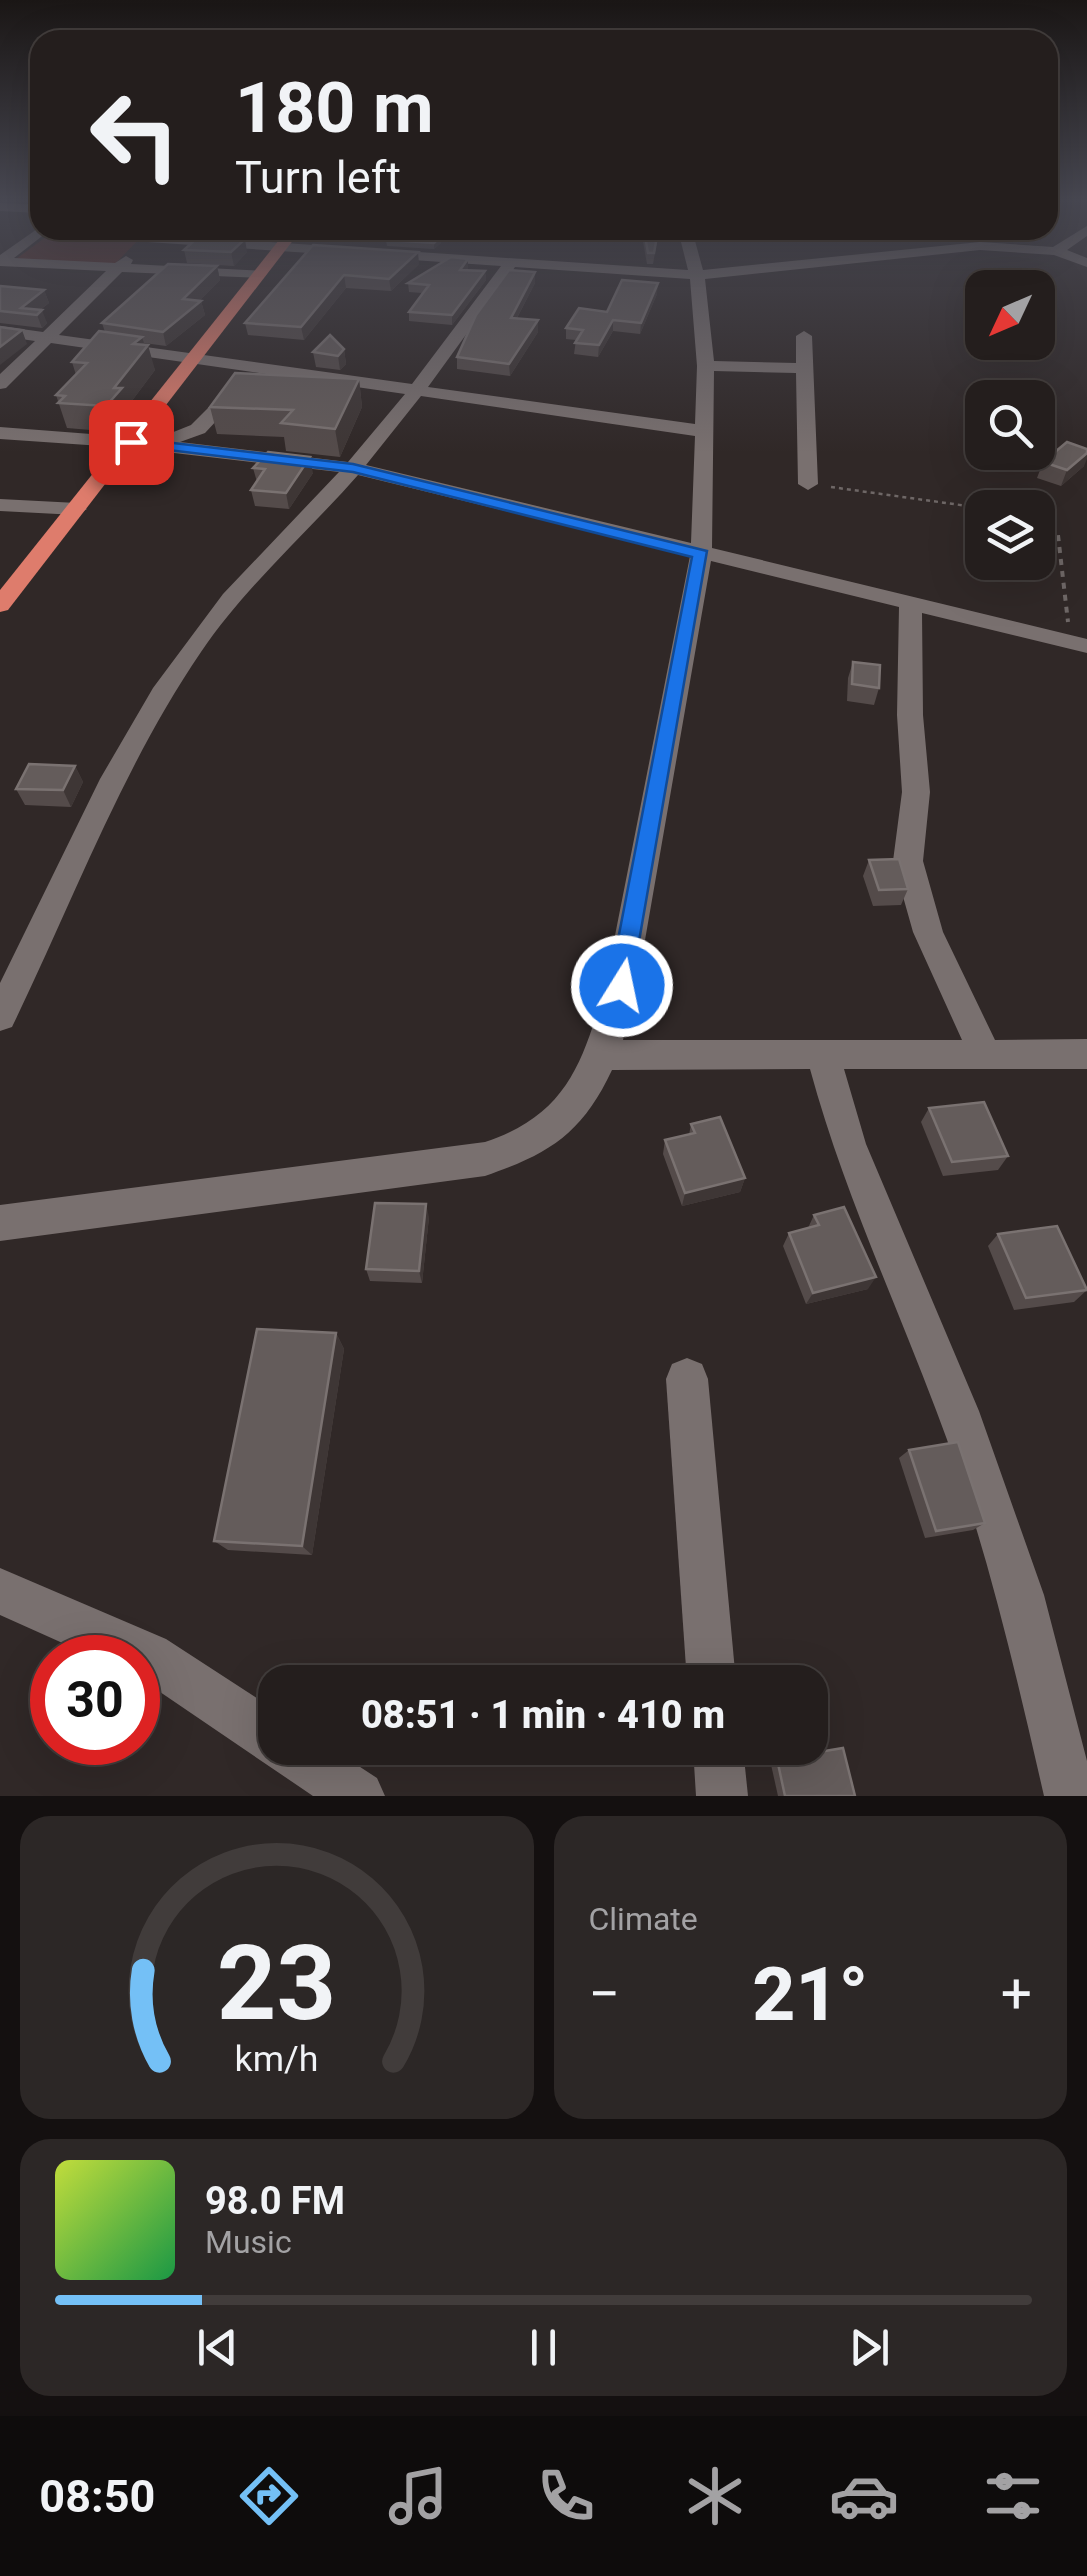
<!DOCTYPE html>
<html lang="en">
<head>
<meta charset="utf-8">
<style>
  :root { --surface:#241e1d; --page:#2c2726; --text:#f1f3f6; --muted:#a3a2a4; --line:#413c3b; --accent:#74c0f6 }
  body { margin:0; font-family:Roboto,sans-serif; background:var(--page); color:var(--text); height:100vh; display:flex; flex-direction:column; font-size:38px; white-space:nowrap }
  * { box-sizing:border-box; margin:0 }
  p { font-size:32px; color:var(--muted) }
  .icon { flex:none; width:55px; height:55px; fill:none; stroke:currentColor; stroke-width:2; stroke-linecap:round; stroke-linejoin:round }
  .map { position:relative; height:1796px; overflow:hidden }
  .panel { display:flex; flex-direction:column; gap:20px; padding:20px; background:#141010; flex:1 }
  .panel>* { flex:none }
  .hud { position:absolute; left:30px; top:30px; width:1028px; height:210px; border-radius:30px; box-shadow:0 10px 40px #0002,0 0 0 2px var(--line); background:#241e1d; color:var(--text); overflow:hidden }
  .needle { width:65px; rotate:226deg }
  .tools { position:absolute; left:965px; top:270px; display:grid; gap:20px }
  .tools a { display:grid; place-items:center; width:90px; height:90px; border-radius:20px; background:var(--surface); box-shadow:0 10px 40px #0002,0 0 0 2px var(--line); font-size:50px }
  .speed { position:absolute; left:30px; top:1635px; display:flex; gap:20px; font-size:50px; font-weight:700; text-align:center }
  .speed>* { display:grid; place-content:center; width:130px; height:130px; border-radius:50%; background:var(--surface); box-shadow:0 10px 40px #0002,0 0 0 2px var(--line); line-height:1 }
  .speed .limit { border:15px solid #d22; background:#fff; color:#111 }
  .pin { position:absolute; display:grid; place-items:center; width:85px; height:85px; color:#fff; margin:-42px; border-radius:20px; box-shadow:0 5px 15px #0006 }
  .me { position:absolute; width:110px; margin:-55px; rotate:10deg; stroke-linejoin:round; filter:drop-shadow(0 0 8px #0008) }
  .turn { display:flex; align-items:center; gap:35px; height:210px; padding:0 40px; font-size:45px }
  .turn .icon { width:130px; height:130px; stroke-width:2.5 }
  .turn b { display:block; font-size:70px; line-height:85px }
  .big { font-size:75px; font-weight:800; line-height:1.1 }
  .panel .tile { flex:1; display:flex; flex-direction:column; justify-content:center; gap:15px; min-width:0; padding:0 35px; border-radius:30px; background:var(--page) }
  .panel .dial { align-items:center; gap:0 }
  .dial svg { height:260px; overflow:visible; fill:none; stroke:var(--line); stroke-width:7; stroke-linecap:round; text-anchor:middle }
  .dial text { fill:var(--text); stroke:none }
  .song { display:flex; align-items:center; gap:30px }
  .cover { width:120px; height:120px; border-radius:15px; background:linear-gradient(135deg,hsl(70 70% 55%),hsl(140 70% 35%)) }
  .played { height:10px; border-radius:5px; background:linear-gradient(90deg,var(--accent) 15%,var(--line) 15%) }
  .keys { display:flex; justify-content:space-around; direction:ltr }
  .heat { display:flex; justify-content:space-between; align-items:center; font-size:55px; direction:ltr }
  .panel .tiles { flex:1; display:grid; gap:20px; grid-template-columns:1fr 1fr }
  .tile:last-child { grid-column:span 2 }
  .trip { position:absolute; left:258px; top:1665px; width:570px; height:100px; border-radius:30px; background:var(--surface); box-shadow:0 10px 40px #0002,0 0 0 2px var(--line); font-weight:800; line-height:100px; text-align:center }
  .menu { display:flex; height:160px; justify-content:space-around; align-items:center; background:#0e0c0c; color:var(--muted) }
  .menu .icon { width:70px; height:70px }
  .menu .selected { color:var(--accent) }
  .menu b { font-size:45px; color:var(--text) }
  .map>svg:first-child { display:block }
</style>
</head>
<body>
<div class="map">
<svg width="1087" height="1796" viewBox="0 0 1087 1796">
  <rect width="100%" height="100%" fill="#302827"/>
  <polygon fill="#582821" points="54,231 141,237 114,265 16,259"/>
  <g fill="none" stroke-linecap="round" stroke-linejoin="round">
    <polyline stroke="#6e6766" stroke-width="2.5" stroke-dasharray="4 4" stroke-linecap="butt" points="831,487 982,508"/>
    <polyline stroke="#6e6766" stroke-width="4" stroke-dasharray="6 6" stroke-linecap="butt" points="1038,522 1058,535 1068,622"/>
    <g fill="#79706f" fill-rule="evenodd">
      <polygon points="0,203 40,205 40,213 0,211"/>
      <path d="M1087 226V236L1067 250 1087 258V267L1054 255 980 250 705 279 714 361 796 363V336L804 331 812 336 818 484 808 490 798 484 796 373 714 371 712 548 1087 639V653L922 613 923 715 930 792 923 861 943 932 995 1040 1087 1039V1069H844L866 1144 979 1411 1044 1595 1087 1761V1796H1044C1014 1665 984 1535 936 1410 893 1296 842 1187 810 1069L612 1070C582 1134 549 1154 485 1176L0 1241V1205L485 1142C567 1115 583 1062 605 986L690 556 358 475C306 534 245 587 201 652 122 768 73 901 12 1027L0 1031V983L100 779 153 688 223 594 339 472 131 448 0 439V427L156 439 191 425 230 386 236 385 245 390 205 433 180 442 348 462 405 394 51 343 6 388 0 389V374L35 341 0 336V326L43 332 106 271 0 266V255L40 227V230H50L14 258 115 263 126 256 133 260 131 264 265 271 267 274 260 278 122 272 59 335 412 384 501 266 148 242 141 238 148 234 688 270 678 230H692L703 270 980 242 1053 247ZM515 267 690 279 697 366 695 424 428 387ZM421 396 695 436 691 543 366 465ZM711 561 899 607 897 715 902 792 893 861 913 932 962 1040H623L637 986Z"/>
      <polygon points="0,499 77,503 87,509 77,515 0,511"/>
      <polygon points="687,1358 702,1364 708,1379 736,1682 687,1682 666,1379 672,1364"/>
      <polygon points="0,1568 166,1639 275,1710 275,1748 331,1748 377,1778 385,1796 313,1796 138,1677 138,1658 96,1658 0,1615"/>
      <polygon points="693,1748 743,1748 748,1796 696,1796"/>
    </g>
    <polygon fill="#de7c6c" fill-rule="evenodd" points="287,230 301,230 8,610 0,612 0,590"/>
  </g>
  <g fill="#544b4a">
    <polygon points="641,230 659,230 653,264 647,264"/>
    <polygon points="441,236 441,243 434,249 387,246 386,240"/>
    <polygon points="313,245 419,264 391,291 346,288 304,340 248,335 245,323"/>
    <polygon points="184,250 247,252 234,266 187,263"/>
    <polygon points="468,259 468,268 466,270 485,271 486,280 452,325 409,321 409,312 422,293 409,292 408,283"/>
    <polygon points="217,266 220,280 199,301 201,301 205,315 166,346 144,343 155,370 128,406 130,414 114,432 67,428 56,395 76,375 72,362 105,332 102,323"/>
    <polygon points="535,272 535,283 517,318 538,320 538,332 510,376 457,369 457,357"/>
    <polygon points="0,286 44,290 49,303 40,310 47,323 42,328 0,323"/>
    <polygon points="657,294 640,334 613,331 598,357 574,354 576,340 566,339 566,328"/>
    <polygon points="344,349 346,364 340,370 316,367 313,352"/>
    <polygon points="359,379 362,407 340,457 286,451 284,437 217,434 210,407"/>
    <polygon points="1043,462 1084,466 1061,486 1037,478"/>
    <polygon points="253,468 313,473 289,509 255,506 251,490 257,482"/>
    <polygon points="853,662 879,688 874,705 847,701 848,678"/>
    <polygon points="75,766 83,782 71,807 25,805 16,789"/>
    <polygon points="869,860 908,889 901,905 873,906 863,876"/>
    <polygon points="929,1108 1008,1156 998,1170 943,1176 921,1122"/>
    <polygon points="691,1124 745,1178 740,1192 682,1206 663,1154 665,1140 689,1135"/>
    <polygon points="814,1215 868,1289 806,1304 783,1246 789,1233 808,1228"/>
    <polygon points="429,1217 422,1283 370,1281 366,1269"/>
    <polygon points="998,1234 1087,1290 1074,1302 1014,1310 988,1246"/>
    <polygon points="336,1333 344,1349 312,1555 228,1550 214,1541"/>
    <polygon points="909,1450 985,1523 973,1530 925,1538 899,1458"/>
    <polygon points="843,1748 855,1796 778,1796 770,1760"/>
  </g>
  <g fill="#3e3635">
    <polygon points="441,236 441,243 434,249 434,243"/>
    <polygon points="245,239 247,252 234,266 231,252"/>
    <polygon points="418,252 419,264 391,291 389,279"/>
    <polygon points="468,259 468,268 460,279 460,270"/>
    <polygon points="217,266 220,280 190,310 201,301 205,315 166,346 163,332 183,299"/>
    <polygon points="485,271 486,280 452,325 452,315"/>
    <polygon points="535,272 535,283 511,329 511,318"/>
    <polygon points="344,275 346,288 304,340 301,327"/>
    <polygon points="658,283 657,294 640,334 641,323"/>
    <polygon points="44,290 49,303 33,315 21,308"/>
    <polygon points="42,310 47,323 42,328 37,315"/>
    <polygon points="538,320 538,332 510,376 509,364"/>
    <polygon points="613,320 613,331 598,357 599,345"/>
    <polygon points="22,330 27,344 0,365 0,347"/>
    <polygon points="142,337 146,349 148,345 155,370 128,406 130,414 114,432 106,406 133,344"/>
    <polygon points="344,349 346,364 340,370 338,356"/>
    <polygon points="359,379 362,407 340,457 335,429"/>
    <polygon points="1087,453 1087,459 1084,466 1061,486 1067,470"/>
    <polygon points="310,457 313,473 289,509 286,493"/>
    <polygon points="75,766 83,782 71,807 63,790"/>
    <polygon points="745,1178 740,1192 682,1206 685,1193"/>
    <polygon points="426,1204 429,1217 422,1283 419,1271"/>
    <polygon points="876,1277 868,1289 806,1304 813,1293"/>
    <polygon points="336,1333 344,1349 312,1555 302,1546"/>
  </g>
  <g fill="#645c5b" stroke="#7a7271" stroke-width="2.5">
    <polygon points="644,230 658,230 654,253 648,253"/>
    <polygon points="392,233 441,236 434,243 386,240"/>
    <polygon points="199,236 245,239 231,252 184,250"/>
    <polygon points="313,245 418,252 389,279 344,275 301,327 245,323"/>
    <polygon points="451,257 468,259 460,270 485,271 452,315 409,312 429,285 408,283"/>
    <polygon points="168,264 217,266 183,299 201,301 163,332 102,323"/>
    <polygon points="509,270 535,272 511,318 538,320 509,364 457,357 476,315"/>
    <polygon points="622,280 658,283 641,323 613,320 599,345 575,343 583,330 566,328 579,308 607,312"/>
    <polygon points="0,286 44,290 21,308 42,310 37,315 0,311"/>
    <polygon points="0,327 22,330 0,347"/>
    <polygon points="99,331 142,337 133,344 148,345 114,388 122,388 106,406 58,403 65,396 56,395 87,363 72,362"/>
    <polygon points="330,335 344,349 338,356 313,352"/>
    <polygon points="235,373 359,379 335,429 281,423 293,410 210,407"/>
    <polygon points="1067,442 1087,449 1087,453 1067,470 1043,462"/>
    <polygon points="268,452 310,457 286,493 251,490 265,469 253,468"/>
    <polygon points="853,662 880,665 879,688 852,684"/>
    <polygon points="29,764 75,766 63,790 16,789"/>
    <polygon points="899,859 908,889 879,890 869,860"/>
    <polygon points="984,1102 1008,1156 952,1162 929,1108"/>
    <polygon points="720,1117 745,1178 685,1193 665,1140 695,1133 691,1124"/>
    <polygon points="375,1203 426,1204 419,1271 366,1269"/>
    <polygon points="844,1207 876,1277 813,1293 789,1233 819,1225 814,1215"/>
    <polygon points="1057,1226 1087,1290 1026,1298 998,1234"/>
    <polygon points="257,1329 336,1333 302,1546 214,1541"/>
    <polygon points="958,1442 985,1523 936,1531 909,1450"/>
    <polygon points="843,1748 855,1796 785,1796 777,1759"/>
  </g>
  <linearGradient id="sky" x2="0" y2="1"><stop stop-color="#1a1615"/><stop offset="0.44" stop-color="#484852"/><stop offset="1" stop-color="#484852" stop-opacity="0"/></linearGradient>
  <rect width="1087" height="453" fill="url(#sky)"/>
  <polygon fill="#1a73e8" stroke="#114b97" stroke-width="2.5" points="131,438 353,464 707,551 630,993 613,993 609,986 692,557 353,472 126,445 126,439"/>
</svg>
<div class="tools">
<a><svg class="needle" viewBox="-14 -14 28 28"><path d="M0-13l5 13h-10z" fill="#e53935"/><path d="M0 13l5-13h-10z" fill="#a3a2a4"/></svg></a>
<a><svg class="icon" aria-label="search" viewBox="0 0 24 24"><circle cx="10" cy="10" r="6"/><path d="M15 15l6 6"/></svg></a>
<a><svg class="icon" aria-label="layers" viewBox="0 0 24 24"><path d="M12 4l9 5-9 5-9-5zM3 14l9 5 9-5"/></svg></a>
</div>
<div class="speed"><div class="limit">30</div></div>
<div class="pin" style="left:131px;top:442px;background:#d93025"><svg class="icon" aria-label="arrive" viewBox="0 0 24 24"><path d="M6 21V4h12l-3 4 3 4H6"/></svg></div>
<svg class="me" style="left:622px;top:986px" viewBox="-20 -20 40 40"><circle r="17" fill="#1a73e8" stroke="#fff" stroke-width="3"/><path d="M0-11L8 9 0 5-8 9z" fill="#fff"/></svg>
<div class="trip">08:51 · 1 min · 410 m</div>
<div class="hud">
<div class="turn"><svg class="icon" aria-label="left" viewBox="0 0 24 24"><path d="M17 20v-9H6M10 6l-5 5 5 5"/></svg><div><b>180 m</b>Turn left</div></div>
</div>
</div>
<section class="panel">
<div class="tiles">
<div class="tile dial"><svg viewBox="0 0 100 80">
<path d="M14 69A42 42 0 1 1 86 69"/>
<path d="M14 69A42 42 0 0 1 9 41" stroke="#74c0f6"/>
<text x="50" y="56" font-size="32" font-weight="700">23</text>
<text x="50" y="72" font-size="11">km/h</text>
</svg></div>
<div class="tile"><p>Climate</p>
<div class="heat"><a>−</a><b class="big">21°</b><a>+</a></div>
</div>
<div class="tile">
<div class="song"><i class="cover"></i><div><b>98.0 FM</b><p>Music</p></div></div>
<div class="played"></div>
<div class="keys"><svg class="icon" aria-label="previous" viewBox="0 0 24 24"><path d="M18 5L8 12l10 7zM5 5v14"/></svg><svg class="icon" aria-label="pause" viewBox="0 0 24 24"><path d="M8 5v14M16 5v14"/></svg><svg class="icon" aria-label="next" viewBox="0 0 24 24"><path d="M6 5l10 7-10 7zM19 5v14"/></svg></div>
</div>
</div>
</section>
<nav class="menu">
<b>08:50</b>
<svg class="icon selected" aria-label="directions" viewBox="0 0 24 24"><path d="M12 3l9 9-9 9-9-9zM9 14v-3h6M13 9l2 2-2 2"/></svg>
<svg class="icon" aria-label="music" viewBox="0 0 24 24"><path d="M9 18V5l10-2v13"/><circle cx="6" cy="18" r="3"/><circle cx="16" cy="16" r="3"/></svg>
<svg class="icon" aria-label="phone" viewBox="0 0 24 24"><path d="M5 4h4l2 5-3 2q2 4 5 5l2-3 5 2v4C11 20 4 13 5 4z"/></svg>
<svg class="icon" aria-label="climate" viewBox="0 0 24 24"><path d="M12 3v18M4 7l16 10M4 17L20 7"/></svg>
<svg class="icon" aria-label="car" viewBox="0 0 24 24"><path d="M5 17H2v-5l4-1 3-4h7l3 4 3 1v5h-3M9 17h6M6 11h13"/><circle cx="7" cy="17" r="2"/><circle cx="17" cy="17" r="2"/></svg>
<svg class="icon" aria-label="filters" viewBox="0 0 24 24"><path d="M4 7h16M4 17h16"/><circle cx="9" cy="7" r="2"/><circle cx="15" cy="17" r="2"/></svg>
</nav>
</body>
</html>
